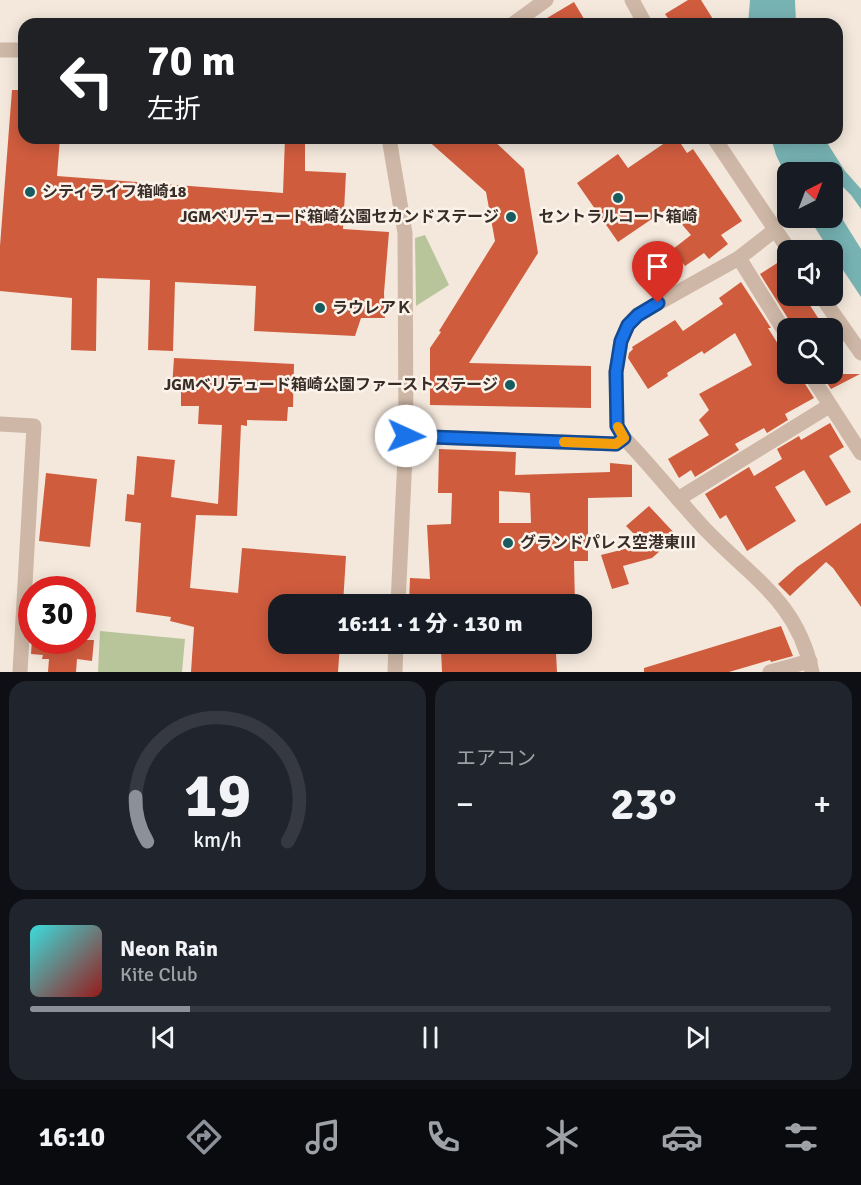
<!DOCTYPE html>
<html lang="ja">
<head>
<meta charset="utf-8">
<style>
  :root { --surface:#171b24; --page:#20242c; --text:#f1f3f6; --muted:#9ea1a6; --line:#363941; --accent:#8c9099 }
  body { margin:0; font-family:Signika,"Noto Sans JP",sans-serif; background:var(--page); color:var(--text); height:100vh; display:flex; flex-direction:column; font-size:22px; white-space:nowrap }
  * { box-sizing:border-box; margin:0 }
  p { font-size:20px; color:var(--muted) }
  .icon { flex:none; width:33px; height:33px; fill:none; stroke:currentColor; stroke-width:2; stroke-linecap:round; stroke-linejoin:round }
  .map { position:relative; height:672px; overflow:hidden }
  .drawer { display:flex; flex-direction:column; gap:9px; padding:9px; background:#0d0f14; flex:1 }
  .drawer>* { flex:none }
  .banner { position:absolute; left:18px; top:18px; width:825px; height:126px; border-radius:18px; box-shadow:0 3px 15px #0003; background:#202124; color:#fff; overflow:hidden }
  .needle { width:39px; rotate:42deg }
  .tools { position:absolute; left:777px; top:162px; display:grid; gap:12px }
  .tools a { display:grid; place-items:center; width:66px; height:66px; border-radius:12px; background:var(--surface); box-shadow:0 3px 15px #0003; font-size:30px }
  .speed { position:absolute; left:18px; top:576px; display:flex; gap:12px; font-size:30px; font-weight:700; text-align:center }
  .speed>* { display:grid; place-content:center; width:78px; height:78px; border-radius:50%; background:var(--surface); box-shadow:0 3px 15px #0003; line-height:1 }
  .speed .limit { border:9px solid #d22; background:#fff; color:#111 }
  .pin { position:absolute; display:grid; place-items:center; width:51px; height:51px; color:#fff; margin:-62px -26px; border-radius:50% 50% 50% 0; rotate:-45deg; box-shadow:0 0 6px #0007 }
  .pin .icon { rotate:45deg }
  .me { position:absolute; width:66px; margin:-33px; rotate:92deg; stroke-linejoin:round; filter:drop-shadow(0 0 4px #0008) }
  .turn { display:flex; align-items:center; gap:21px; height:126px; padding:0 30px; font-size:27px }
  .turn .icon { width:78px; height:78px; stroke-width:2.5 }
  .turn b { display:block; font-size:42px; line-height:51px }
  .big { font-size:45px; font-weight:800; line-height:1.1 }
  .drawer .card { flex:1; display:flex; flex-direction:column; justify-content:center; gap:9px; min-width:0; padding:0 21px; border-radius:18px; background:var(--page) }
  .drawer .dial { align-items:center; gap:0 }
  .dial svg { height:156px; overflow:visible; fill:none; stroke:var(--line); stroke-width:7; stroke-linecap:round; text-anchor:middle }
  .dial text { fill:var(--text); stroke:none }
  .song { display:flex; align-items:center; gap:18px }
  .cover { width:72px; height:72px; border-radius:9px; background:linear-gradient(135deg,hsl(180 70% 55%),hsl(0 70% 35%)) }
  .played { height:6px; border-radius:3px; background:linear-gradient(90deg,var(--accent) 20%,var(--line) 20%) }
  .keys { display:flex; justify-content:space-around; direction:ltr }
  .heat { display:flex; justify-content:space-between; align-items:center; font-size:33px; direction:ltr }
  .drawer .tiles { flex:1; display:grid; gap:9px; grid-template-columns:1fr 1fr }
  .card:last-child { grid-column:span 2 }
  .trip { position:absolute; left:268px; top:594px; width:324px; height:60px; border-radius:18px; background:var(--surface); box-shadow:0 3px 15px #0003; font-weight:800; line-height:60px; text-align:center }
  .tabs { display:flex; height:96px; justify-content:space-around; align-items:center; background:#090b0e; color:var(--muted) }
  .tabs .icon { width:42px; height:42px }
  .tabs .on { color:var(--accent) }
  .tabs b { font-size:27px; color:var(--text) }
  .map>svg:first-child { display:block }
</style>
</head>
<body>
<div class="map">
<svg width="861" height="672" viewBox="0 0 861 672">
  <rect width="100%" height="100%" fill="#f4e8dc"/>
  <g fill="#b8c59a">
    <polygon points="425,235 449,285 416,306 415,238"/>
    <polygon points="100,631 185,639 182,672 98,672"/>
  </g>
  <g fill="#78b3b4">
    <polygon points="750,0 795,0 796,24 748,24"/>
    <polygon points="771,138 824,138 845,171 861,189 861,209 851,195 833,177 832,172 827,172 817,163 813,166 813,172 788,172 787,178 776,155"/>
    <polygon points="833,204 861,249 861,297 833,255 832,250 829,250 809,218 832,218"/>
  </g>
  <g fill="#d05c3e" fill-rule="evenodd">
    <polygon points="688,0 701,0 716,24 672,24 665,14"/>
    <polygon points="574,2 587,24 537,24"/>
    <polygon points="12,90 24,90 24,138 60,138 57,176 283,193 285,138 305,138 305,171 346,173 343,229 389,232 384,293 385,318 361,318 355,336 254,331 256,286 175,282 173,351 148,350 150,280 97,278 96,351 71,350 72,298 0,291 0,246"/>
    <polygon points="425,138 491,138 524,169 538,253 469,363 591,366 591,408 430,405 430,348 441,332 439,331 495,241 486,192"/>
    <polygon points="672,138 677,138 687,153 693,149 742,221 721,235 728,244 709,259 704,253 685,266 673,249 691,235 668,208 618,242 577,183 618,154 628,168"/>
    <polygon points="782,260 788,270 788,296 804,296 820,321 807,328 794,328 760,274"/>
    <polygon points="741,282 771,328 768,328 788,360 788,374 800,374 802,379 814,398 785,414 788,420 767,433 764,428 735,444 739,450 695,477 691,470 679,478 668,459 709,435 699,420 709,410 699,394 752,365 735,333 704,354 702,351 667,373 668,376 648,389 628,358 629,353 633,349 632,347 675,320 683,331 723,304 719,298"/>
    <polygon points="174,358 294,364 293,407 288,407 287,421 247,420 247,426 241,425 237,516 196,515 190,588 238,593 242,548 346,556 343,604 279,604 279,644 340,644 338,672 191,672 194,627 170,621 171,617 136,612 141,523 125,521 127,494 134,495 137,456 175,460 171,497 218,504 222,425 198,424 199,406 181,406 181,388 172,388"/>
    <polygon points="821,374 860,374 831,389"/>
    <polygon points="830,423 844,447 829,456 851,492 826,506 804,470 775,487 796,521 747,551 726,515 720,519 705,494 749,467 754,476 782,459 777,449 799,436 801,440"/>
    <path d="M439 449 516 452 515 475 610 472V463L632 465V497L588 498V561H574L575 604H409L410 578 430 579 427 525 451 524 452 493H438ZM499 491 530 493 531 523H499Z"/>
    <polygon points="46,473 97,479 90,547 39,541"/>
    <polygon points="649,506 677,536 652,558 623,566 629,584 612,589 601,555 644,544 626,526"/>
    <polygon points="861,523 861,607 833,568 826,562 790,596 778,584 797,567"/>
    <polygon points="781,626 793,656 771,662 770,660 729,672 644,672 644,668"/>
    <polygon points="32,640 94,640 92,661 77,659 76,672 48,672 49,659 42,659 43,655 31,654"/>
    <polygon points="441,650 541,651 541,653 556,653 557,672 442,672"/>
  </g>
  <g fill="none" stroke-linecap="round" stroke-linejoin="round">
    <g stroke="#ceb7a6" stroke-width="15">
      <polyline points="632,0 645,24"/>
      <polyline points="513,24 546,0"/>
      <polyline points="0,50 24,50"/>
      <polyline points="389,138 405,233 406,436 398,604"/>
      <polyline points="714,138 789,250"/>
      <path d="M775 230 739 258 637 315 628 325 621 341 616 372 617 426 624 438C652 467 677 499 704 528 751 578 797 600 812 672"/>
      <polyline points="739,258 788,337"/>
      <polyline points="821,296 861,353"/>
      <polyline points="810,374 861,453"/>
      <polyline points="0,424 34,426 20,672"/>
      <polyline points="406,436 616,444 624,438"/>
      <polyline points="678,499 829,406"/>
      <polyline points="395,672 396,644"/>
      <polyline points="770,672 810,661"/>
    </g>
  </g>
  <g fill="none" stroke-linecap="round" stroke-linejoin="round">
    <defs>
      <polyline id="route" points="406,436 616,444 624,438 617,426 616,372 621,341 628,325 638,315 658,303"/>
    </defs>
    <use href="#route" stroke="#114b97" stroke-width="15"/>
    <use href="#route" stroke="#1a73e8" stroke-width="10"/>
    <polyline stroke="#f59e0b" stroke-width="10" points="564,442 616,444 624,438 618,427"/>
  </g>
  <g fill="#195c5f" stroke="#fbf2e9" stroke-width="2">
    <circle cx="30" cy="192" r="6"/>
    <circle cx="618" cy="198" r="6"/>
    <circle cx="511" cy="217" r="6"/>
    <circle cx="320" cy="308" r="6"/>
    <circle cx="510" cy="385" r="6"/>
    <circle cx="508" cy="543" r="6"/>
  </g>
  <g text-anchor="middle" dominant-baseline="central" stroke-width="5" stroke-linejoin="round" paint-order="stroke">
    <g font-size="16" font-weight="bold" fill="#392d28" stroke="#fbf2e9" text-anchor="start">
      <text x="42" y="192">シティライフ箱崎18</text>
      <text x="499" y="217" text-anchor="end">JGMベリテュード箱崎公園セカンドステージ</text>
      <text x="618" y="217" text-anchor="middle">セントラルコート箱崎</text>
      <text x="332" y="308">ラウレアＫ</text>
      <text x="498" y="385" text-anchor="end">JGMベリテュード箱崎公園ファーストステージ</text>
      <text x="520" y="543">グランドパレス空港東Ⅲ</text>
    </g>
  </g>
</svg>
<div class="tools">
<a><svg class="needle" viewBox="-14 -14 28 28"><path d="M0-13l5 13h-10z" fill="#e53935"/><path d="M0 13l5-13h-10z" fill="#9ea1a6"/></svg></a>
<a><svg class="icon" aria-label="sound" viewBox="0 0 24 24"><path d="M4 9h4l5-4v14l-5-4H4zM17 9q2 3 0 6"/></svg></a>
<a><svg class="icon" aria-label="search" viewBox="0 0 24 24"><circle cx="10" cy="10" r="6"/><path d="M15 15l6 6"/></svg></a>
</div>
<div class="speed"><div class="limit">30</div></div>
<div class="pin" style="left:658px;top:303px;background:#d93025"><svg class="icon" aria-label="arrive" viewBox="0 0 24 24"><path d="M6 21V4h12l-3 4 3 4H6"/></svg></div>
<svg class="me" style="left:406px;top:436px" viewBox="-20 -20 40 40"><circle r="19" fill="#fff"/><path d="M0-13L10 11 0 6-10 11z" fill="#1a73e8"/></svg>
<div class="trip">16:11 · 1 分 · 130 m</div>
<div class="banner">
<div class="turn"><svg class="icon" aria-label="left" viewBox="0 0 24 24"><path d="M17 20v-9H6M10 6l-5 5 5 5"/></svg><div><b>70 m</b>左折</div></div>
</div>
</div>
<section class="drawer">
<div class="tiles">
<div class="card dial"><svg viewBox="0 0 100 80">
<path d="M14 69A42 42 0 1 1 86 69"/>
<path d="M14 69A42 42 0 0 1 8 46" stroke="#8c9099"/>
<text x="50" y="56" font-size="32" font-weight="700">19</text>
<text x="50" y="72" font-size="11">km/h</text>
</svg></div>
<div class="card"><p>エアコン</p>
<div class="heat"><a>−</a><b class="big">23°</b><a>+</a></div>
</div>
<div class="card">
<div class="song"><i class="cover"></i><div><b>Neon Rain</b><p>Kite Club</p></div></div>
<div class="played"></div>
<div class="keys"><svg class="icon" aria-label="previous" viewBox="0 0 24 24"><path d="M18 5L8 12l10 7zM5 5v14"/></svg><svg class="icon" aria-label="pause" viewBox="0 0 24 24"><path d="M8 5v14M16 5v14"/></svg><svg class="icon" aria-label="next" viewBox="0 0 24 24"><path d="M6 5l10 7-10 7zM19 5v14"/></svg></div>
</div>
</div>
</section>
<nav class="tabs">
<b>16:10</b>
<svg class="icon on" aria-label="directions" viewBox="0 0 24 24"><path d="M12 3l9 9-9 9-9-9zM9 14v-3h6M13 9l2 2-2 2"/></svg>
<svg class="icon" aria-label="music" viewBox="0 0 24 24"><path d="M9 18V5l10-2v13"/><circle cx="6" cy="18" r="3"/><circle cx="16" cy="16" r="3"/></svg>
<svg class="icon" aria-label="phone" viewBox="0 0 24 24"><path d="M5 4h4l2 5-3 2q2 4 5 5l2-3 5 2v4C11 20 4 13 5 4z"/></svg>
<svg class="icon" aria-label="climate" viewBox="0 0 24 24"><path d="M12 3v18M4 7l16 10M4 17L20 7"/></svg>
<svg class="icon" aria-label="car" viewBox="0 0 24 24"><path d="M5 17H2v-5l4-1 3-4h7l3 4 3 1v5h-3M9 17h6M6 11h13"/><circle cx="7" cy="17" r="2"/><circle cx="17" cy="17" r="2"/></svg>
<svg class="icon" aria-label="filters" viewBox="0 0 24 24"><path d="M4 7h16M4 17h16"/><circle cx="9" cy="7" r="2"/><circle cx="15" cy="17" r="2"/></svg>
</nav>
</body>
</html>
